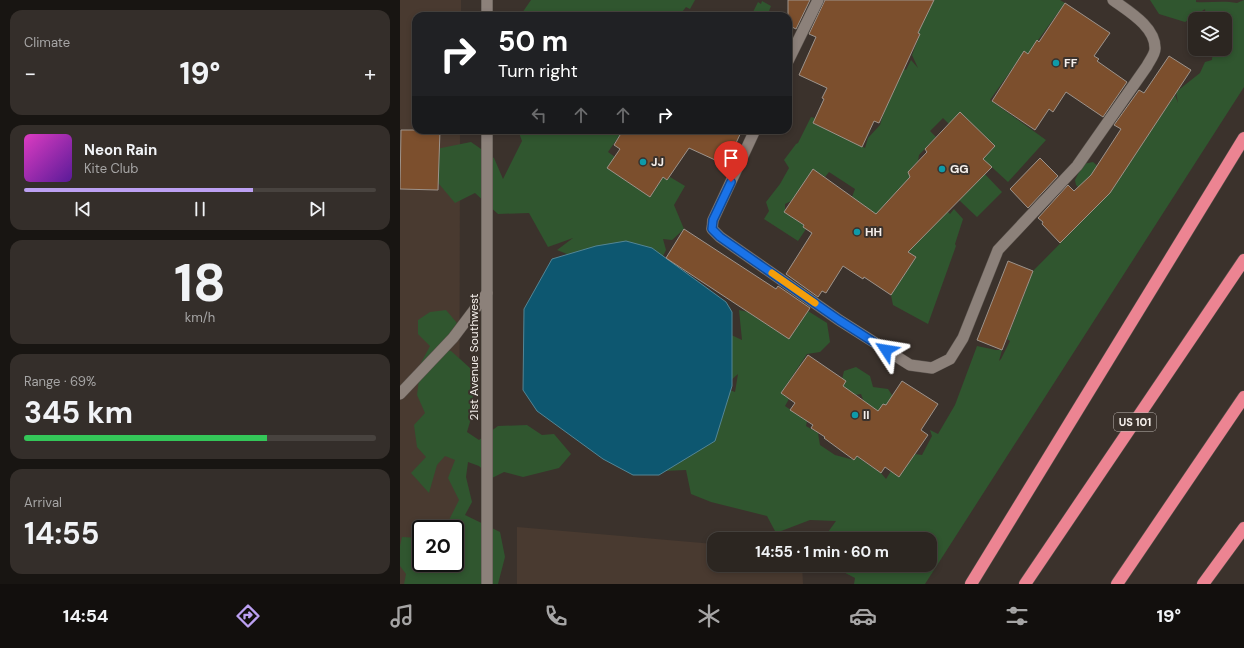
<!DOCTYPE html>
<html lang="en">
<head>
<meta charset="utf-8">
<style>
  :root { --surface:#2c2621; --page:#342e2a; --text:#f1f3f6; --muted:#a6a5a5; --line:#48433f; --accent:#bca0f2 }
  body { margin:0; font-family:"DM Sans",sans-serif; background:var(--page); color:var(--text); height:100vh; display:flex; flex-direction:column; font-size:15px; white-space:nowrap }
  * { box-sizing:border-box; margin:0 }
  p { font-size:13px; color:var(--muted) }
  .icon { flex:none; width:22px; height:22px; fill:none; stroke:currentColor; stroke-width:2; stroke-linecap:round; stroke-linejoin:round }
  .map { position:relative; flex:1; overflow:hidden }
  .panel { display:flex; flex-direction:column; gap:10px; padding:10px; background:#181512; width:400px }
  .panel>* { flex:none }
  .guide { position:absolute; left:12px; top:12px; width:380px; height:122px; border-radius:12px; box-shadow:0 2px 6px #0003,0 0 0 1px var(--line); background:#202124; color:#fff; overflow:hidden }
  .fabs { position:absolute; left:788px; top:12px; display:grid; gap:8px }
  .fabs a { display:grid; place-items:center; width:44px; height:44px; border-radius:8px; background:var(--surface); box-shadow:0 2px 6px #0003,0 0 0 1px var(--line); font-size:20px }
  .speed { position:absolute; left:12px; top:520px; display:flex; gap:8px; font-size:20px; font-weight:700; text-align:center }
  .speed>* { display:grid; place-content:center; width:52px; height:52px; border-radius:50%; background:var(--surface); box-shadow:0 2px 6px #0003,0 0 0 1px var(--line); line-height:1 }
  .speed .limit { border:2px solid #111; border-radius:6px; background:#fff; color:#111 }
  .pin { position:absolute; display:grid; place-items:center; width:34px; height:34px; color:#fff; margin:-41px -17px; border-radius:50% 50% 50% 0; rotate:-45deg; box-shadow:0 0 4px #0007 }
  .pin .icon { rotate:45deg }
  .me { position:absolute; width:44px; margin:-22px; rotate:303deg; stroke-linejoin:round; filter:drop-shadow(0 0 3px #0008) }
  .turn { display:flex; align-items:center; gap:14px; height:84px; padding:0 20px; font-size:18px }
  .turn .icon { width:52px; height:52px; stroke-width:2.5 }
  .turn b { display:block; font-size:28px; line-height:34px }
  .lanes { display:flex; align-items:center; height:38px; padding:0 20px; background:#0003; justify-content:center; gap:20px; direction:ltr }
  .lanes .off { opacity:.35 }
  .big { font-size:30px; font-weight:700; line-height:1.1 }
  .panel .tile { flex:1; display:flex; flex-direction:column; justify-content:center; gap:6px; min-width:0; padding:0 14px; border-radius:12px; background:var(--page) }
  .panel .dial { align-items:center; gap:0 }
  .dial b { font-size:52px; line-height:1 }
  .song { display:flex; align-items:center; gap:12px }
  .cover { width:48px; height:48px; border-radius:6px; background:linear-gradient(135deg,hsl(310 70% 55%),hsl(270 70% 35%)) }
  .played { height:4px; border-radius:2px; background:linear-gradient(90deg,var(--accent) 65%,var(--line) 65%) }
  .keys { display:flex; justify-content:space-around; direction:ltr }
  .heat { display:flex; justify-content:space-between; align-items:center; font-size:22px; direction:ltr }
  .charge { height:6px; border-radius:3px; background:linear-gradient(90deg,#34c759 69%,var(--line) 0) }
  .trip { position:absolute; left:307px; top:532px; width:230px; height:40px; border-radius:12px; background:var(--surface); box-shadow:0 2px 6px #0003,0 0 0 1px var(--line); font-weight:700; line-height:40px; text-align:center }
  .tabs { display:flex; height:64px; justify-content:space-around; align-items:center; background:#120f0d; color:var(--muted) }
  .tabs .icon { width:28px; height:28px }
  .tabs .active { color:var(--accent) }
  .tabs b { font-size:18px; color:var(--text) }
  main { display:flex; flex:1; min-height:0 }
  .map>svg:first-child { display:block }
</style>
</head>
<body>
<main>
<section class="panel">
<div class="tile"><p>Climate</p>
<div class="heat"><a>−</a><b class="big">19°</b><a>+</a></div>
</div>
<div class="tile">
<div class="song"><i class="cover"></i><div><b>Neon Rain</b><p>Kite Club</p></div></div>
<div class="played"></div>
<div class="keys"><svg class="icon" aria-label="previous" viewBox="0 0 24 24"><path d="M18 5L8 12l10 7zM5 5v14"/></svg><svg class="icon" aria-label="pause" viewBox="0 0 24 24"><path d="M8 5v14M16 5v14"/></svg><svg class="icon" aria-label="next" viewBox="0 0 24 24"><path d="M6 5l10 7-10 7zM19 5v14"/></svg></div>
</div>
<div class="tile dial"><b>18</b><p>km/h</p></div>
<div class="tile"><p>Range · 69%</p><b class="big">345 km</b><div class="charge"></div></div>
<div class="tile"><p>Arrival</p><b class="big">14:55</b></div>
</section>
<div class="map">
<svg width="844" height="584" viewBox="0 0 844 584">
  <rect width="100%" height="100%" fill="#3b322c"/>
  <g fill="#493a30" fill-rule="evenodd">
    <path d="M0 0H61V16H16V130H60L59 584H0ZM21 529H55V563H21Z"/>
    <polygon points="117,527 314,544 314,565 402,565 403,584 117,584"/>
  </g>
  <g fill="#30562f">
    <polygon points="131,0 295,0 290,9 286,7 279,16 120,16"/>
    <polygon points="534,0 660,0 665,3 628,54 624,52 590,100 646,140 608,182 583,159 595,146 549,124 543,118 530,131 536,137 519,155 518,161 508,172 510,177 550,214 554,209 563,219 555,244 556,246 528,324 493,305 491,295 516,257 507,251 498,231 452,197 455,189 429,172 425,177 413,169 393,200 385,204 385,212 404,225 403,227 406,229 398,241 364,219 369,211 366,202 380,184 389,168 384,160 396,144 398,143 411,117 415,118 413,123 465,148 468,138 480,125 484,112 501,75 504,69 506,70 511,60 518,68 512,55 520,34 512,30"/>
    <path d="M750 0H796V2C810 3 823 0 837 3L844 0V87L525 584H454L455 578 430 565H530V539H423L436 521 410 520 376 533 367 516 311 502 291 494 286 470 263 471 327 389 335 392 338 374 330 381 327 333 342 340 339 310 348 312 389 339 408 311 427 323 430 342 420 352 407 354 381 393 389 399 385 406 407 421 406 426 418 433 420 445 435 455 454 460 456 456 481 473 486 479 491 471 499 476 515 454 522 455 532 436 530 430 538 434 555 405 577 346 596 350H602L599 361 601 359 610 341 607 339 633 271 704 199 775 95 778 103 776 92 800 73 805 62 812 60 813 49H825V19H806L805 9 785 22 759 14Z"/>
    <polygon points="362,1 371,6 367,16 351,16 358,2 361,4"/>
    <polygon points="118,130 223,130 208,152 215,157 208,167 250,197 263,177 267,180 270,177 285,186 274,205 284,229 272,240 263,239 266,250 256,270 172,256 157,250 173,238 148,247 129,213 98,214 75,193 55,203 34,178 36,149 71,142 94,158 103,179 122,141"/>
    <polygon points="693,162 708,175 692,200 676,185 675,180 683,164"/>
    <polygon points="581,170 602,192 577,217 559,200"/>
    <polygon points="46,310 57,323 39,349 51,351 70,368 74,408 67,432 79,440 98,426 127,425 142,435 154,434 171,454 159,468 123,477 104,472 92,478 79,466 68,462 66,477 72,502 65,515 100,532 105,557 98,584 4,584 6,574 0,566 0,546 2,537 21,538 21,563 55,563 55,529 36,529 48,522 59,500 48,478 55,460 45,456 37,465 29,493 11,473 26,457 17,447 14,425 25,413 17,395 21,363 30,346 18,334 18,320 30,312"/>
    <polygon points="456,367 470,376 473,387 488,389 494,398 479,416 466,407 461,394 449,396 441,383 444,371"/>
  </g>
  <polygon fill="#0d5770" stroke="#538595" points="226,241 252,248 326,302 332,312 332,386 315,441 259,475 233,475 203,459 137,411 123,390 124,309 152,259 196,246"/>
  <g fill="#7c4f2d" stroke="#9d938b">
    <polygon points="388,0 410,0 396,29 388,25"/>
    <polygon points="425,0 534,0 518,33 520,34 479,123 474,121 462,147 413,123 424,99 422,98 427,88 399,75 416,37 409,34"/>
    <polygon points="665,3 710,33 694,56 699,59 697,61 727,82 703,117 666,92 653,112 649,109 635,130 592,101 624,51 628,54 637,40 639,42"/>
    <polygon points="769,56 791,70 710,193 660,243 642,224 643,222 638,218 668,185 674,191 691,175 721,129 714,125 739,90 744,93"/>
    <polygon points="560,112 595,146 583,159 592,167 508,252 516,257 491,295 464,277 463,279 443,266 426,293 422,291 418,297 386,274 412,233 403,227 404,225 384,212 413,169 476,214 510,177 508,172 527,152 525,149"/>
    <polygon points="1,130 40,130 38,190 0,189"/>
    <polygon points="223,130 342,130 326,165 289,148 267,180 263,177 250,197 207,168 220,149 214,145"/>
    <polygon points="640,158 658,176 628,208 610,189"/>
    <polygon points="284,229 376,289 378,286 410,308 389,339 266,258"/>
    <polygon points="608,261 633,271 602,350 577,340"/>
    <polygon points="408,355 446,381 443,386 478,411 483,404 486,405 502,381 538,404 521,430 528,435 499,477 485,467 481,473 457,456 454,460 424,438 425,437 411,428 413,425 390,410 395,403 381,393"/>
  </g>
  <g fill="none" stroke-linecap="round" stroke-linejoin="round">
    <defs>
      <g id="service">
        <polyline points="388,61 418,0"/>
        <path d="M355 130 313 220 312 229 320 237 439 320 510 365 532 368 550 359 563 338 598 250 677 166 747 66C749 62 755 54 755 49 756 27 728 11 713 0"/>
        <polyline points="0,394 53,338 87,293"/>
      </g>
      <g id="minor">
        <polyline points="87,16 87,0"/>
        <polyline points="87,130 87,584"/>
      </g>
      <g id="motorway">
        <polyline points="571,584 844,138"/>
        <polyline points="625,584 844,260"/>
        <polyline points="717,584 844,397"/>
        <polyline points="803,584 844,528"/>
      </g>
    </defs>
    <use href="#service" stroke="#59524c" stroke-width="12"/>
    <use href="#minor" stroke="#59524c" stroke-width="12"/>
    <use href="#motorway" stroke="#59524c" stroke-width="13"/>
    <use href="#service" stroke="#8c817a" stroke-width="11"/>
    <use href="#minor" stroke="#8c817a" stroke-width="11"/>
    <use href="#motorway" stroke="#ec8492" stroke-width="12"/>
  </g>
  <g fill="none" stroke-linecap="round" stroke-linejoin="round">
    <defs>
      <polyline id="route" points="331,182 313,220 312,229 320,237 439,320 486,350"/>
    </defs>
    <use href="#route" stroke="#114b97" stroke-width="10"/>
    <use href="#route" stroke="#1a73e8" stroke-width="7"/>
    <polyline stroke="#f59e0b" stroke-width="7" points="372,273 415,303"/>
  </g>
  <g fill="#0f9aa8" stroke="#3b322c" stroke-width="1.5">
    <circle cx="656" cy="63" r="4"/>
    <circle cx="243" cy="162" r="4"/>
    <circle cx="542" cy="169" r="4"/>
    <circle cx="457" cy="232" r="4"/>
    <circle cx="455" cy="415" r="4"/>
  </g>
  <g text-anchor="middle" dominant-baseline="central" stroke-width="4" stroke-linejoin="round" paint-order="stroke">
    <rect fill="#3b322c" stroke="#beb7b2" stroke-width="1" x="714" y="413" width="42" height="18" rx="3"/>
    <g font-size="11" font-weight="bold" fill="#f6f0ec">
      <text x="735" y="422">US 101</text>
    </g>
    <g font-size="12" font-weight="bold" fill="#f6f0ec" stroke="#3b322c" text-anchor="start">
      <text x="664" y="63">FF</text>
      <text x="251" y="162">JJ</text>
      <text x="550" y="169">GG</text>
      <text x="465" y="232">HH</text>
      <text x="463" y="415">II</text>
    </g>
    <g font-size="12" fill="#f6f0ec" stroke="#3b322c">
      <text transform="translate(74 357) rotate(-90)">21st Avenue Southwest</text>
    </g>
  </g>
</svg>
<div class="fabs">
<a><svg class="icon" aria-label="layers" viewBox="0 0 24 24"><path d="M12 4l9 5-9 5-9-5zM3 14l9 5 9-5"/></svg></a>
</div>
<div class="speed"><div class="limit">20</div></div>
<div class="pin" style="left:331px;top:182px;background:#d93025"><svg class="icon" aria-label="arrive" viewBox="0 0 24 24"><path d="M6 21V4h12l-3 4 3 4H6"/></svg></div>
<svg class="me" style="left:486px;top:350px" viewBox="-20 -20 40 40"><path d="M0-17L14 15 0 8-14 15z" fill="#1a73e8" stroke="#fff" stroke-width="4"/></svg>
<div class="trip">14:55 · 1 min · 60 m</div>
<div class="guide">
<div class="turn"><svg class="icon" aria-label="right" viewBox="0 0 24 24"><path d="M7 20v-9h11M14 6l5 5-5 5"/></svg><div><b>50 m</b>Turn right</div></div>
<div class="lanes"><svg class="icon off" aria-label="left" viewBox="0 0 24 24"><path d="M17 20v-9H6M10 6l-5 5 5 5"/></svg><svg class="icon off" aria-label="ahead" viewBox="0 0 24 24"><path d="M12 20V5M6 11l6-6 6 6"/></svg><svg class="icon off" aria-label="ahead" viewBox="0 0 24 24"><path d="M12 20V5M6 11l6-6 6 6"/></svg><svg class="icon" aria-label="right" viewBox="0 0 24 24"><path d="M7 20v-9h11M14 6l5 5-5 5"/></svg></div>
</div>
</div>
</main>
<nav class="tabs">
<b>14:54</b>
<svg class="icon active" aria-label="directions" viewBox="0 0 24 24"><path d="M12 3l9 9-9 9-9-9zM9 14v-3h6M13 9l2 2-2 2"/></svg>
<svg class="icon" aria-label="music" viewBox="0 0 24 24"><path d="M9 18V5l10-2v13"/><circle cx="6" cy="18" r="3"/><circle cx="16" cy="16" r="3"/></svg>
<svg class="icon" aria-label="phone" viewBox="0 0 24 24"><path d="M5 4h4l2 5-3 2q2 4 5 5l2-3 5 2v4C11 20 4 13 5 4z"/></svg>
<svg class="icon" aria-label="climate" viewBox="0 0 24 24"><path d="M12 3v18M4 7l16 10M4 17L20 7"/></svg>
<svg class="icon" aria-label="car" viewBox="0 0 24 24"><path d="M5 17H2v-5l4-1 3-4h7l3 4 3 1v5h-3M9 17h6M6 11h13"/><circle cx="7" cy="17" r="2"/><circle cx="17" cy="17" r="2"/></svg>
<svg class="icon" aria-label="filters" viewBox="0 0 24 24"><path d="M4 7h16M4 17h16"/><circle cx="9" cy="7" r="2"/><circle cx="15" cy="17" r="2"/></svg>
<b>19°</b>
</nav>
</body>
</html>
